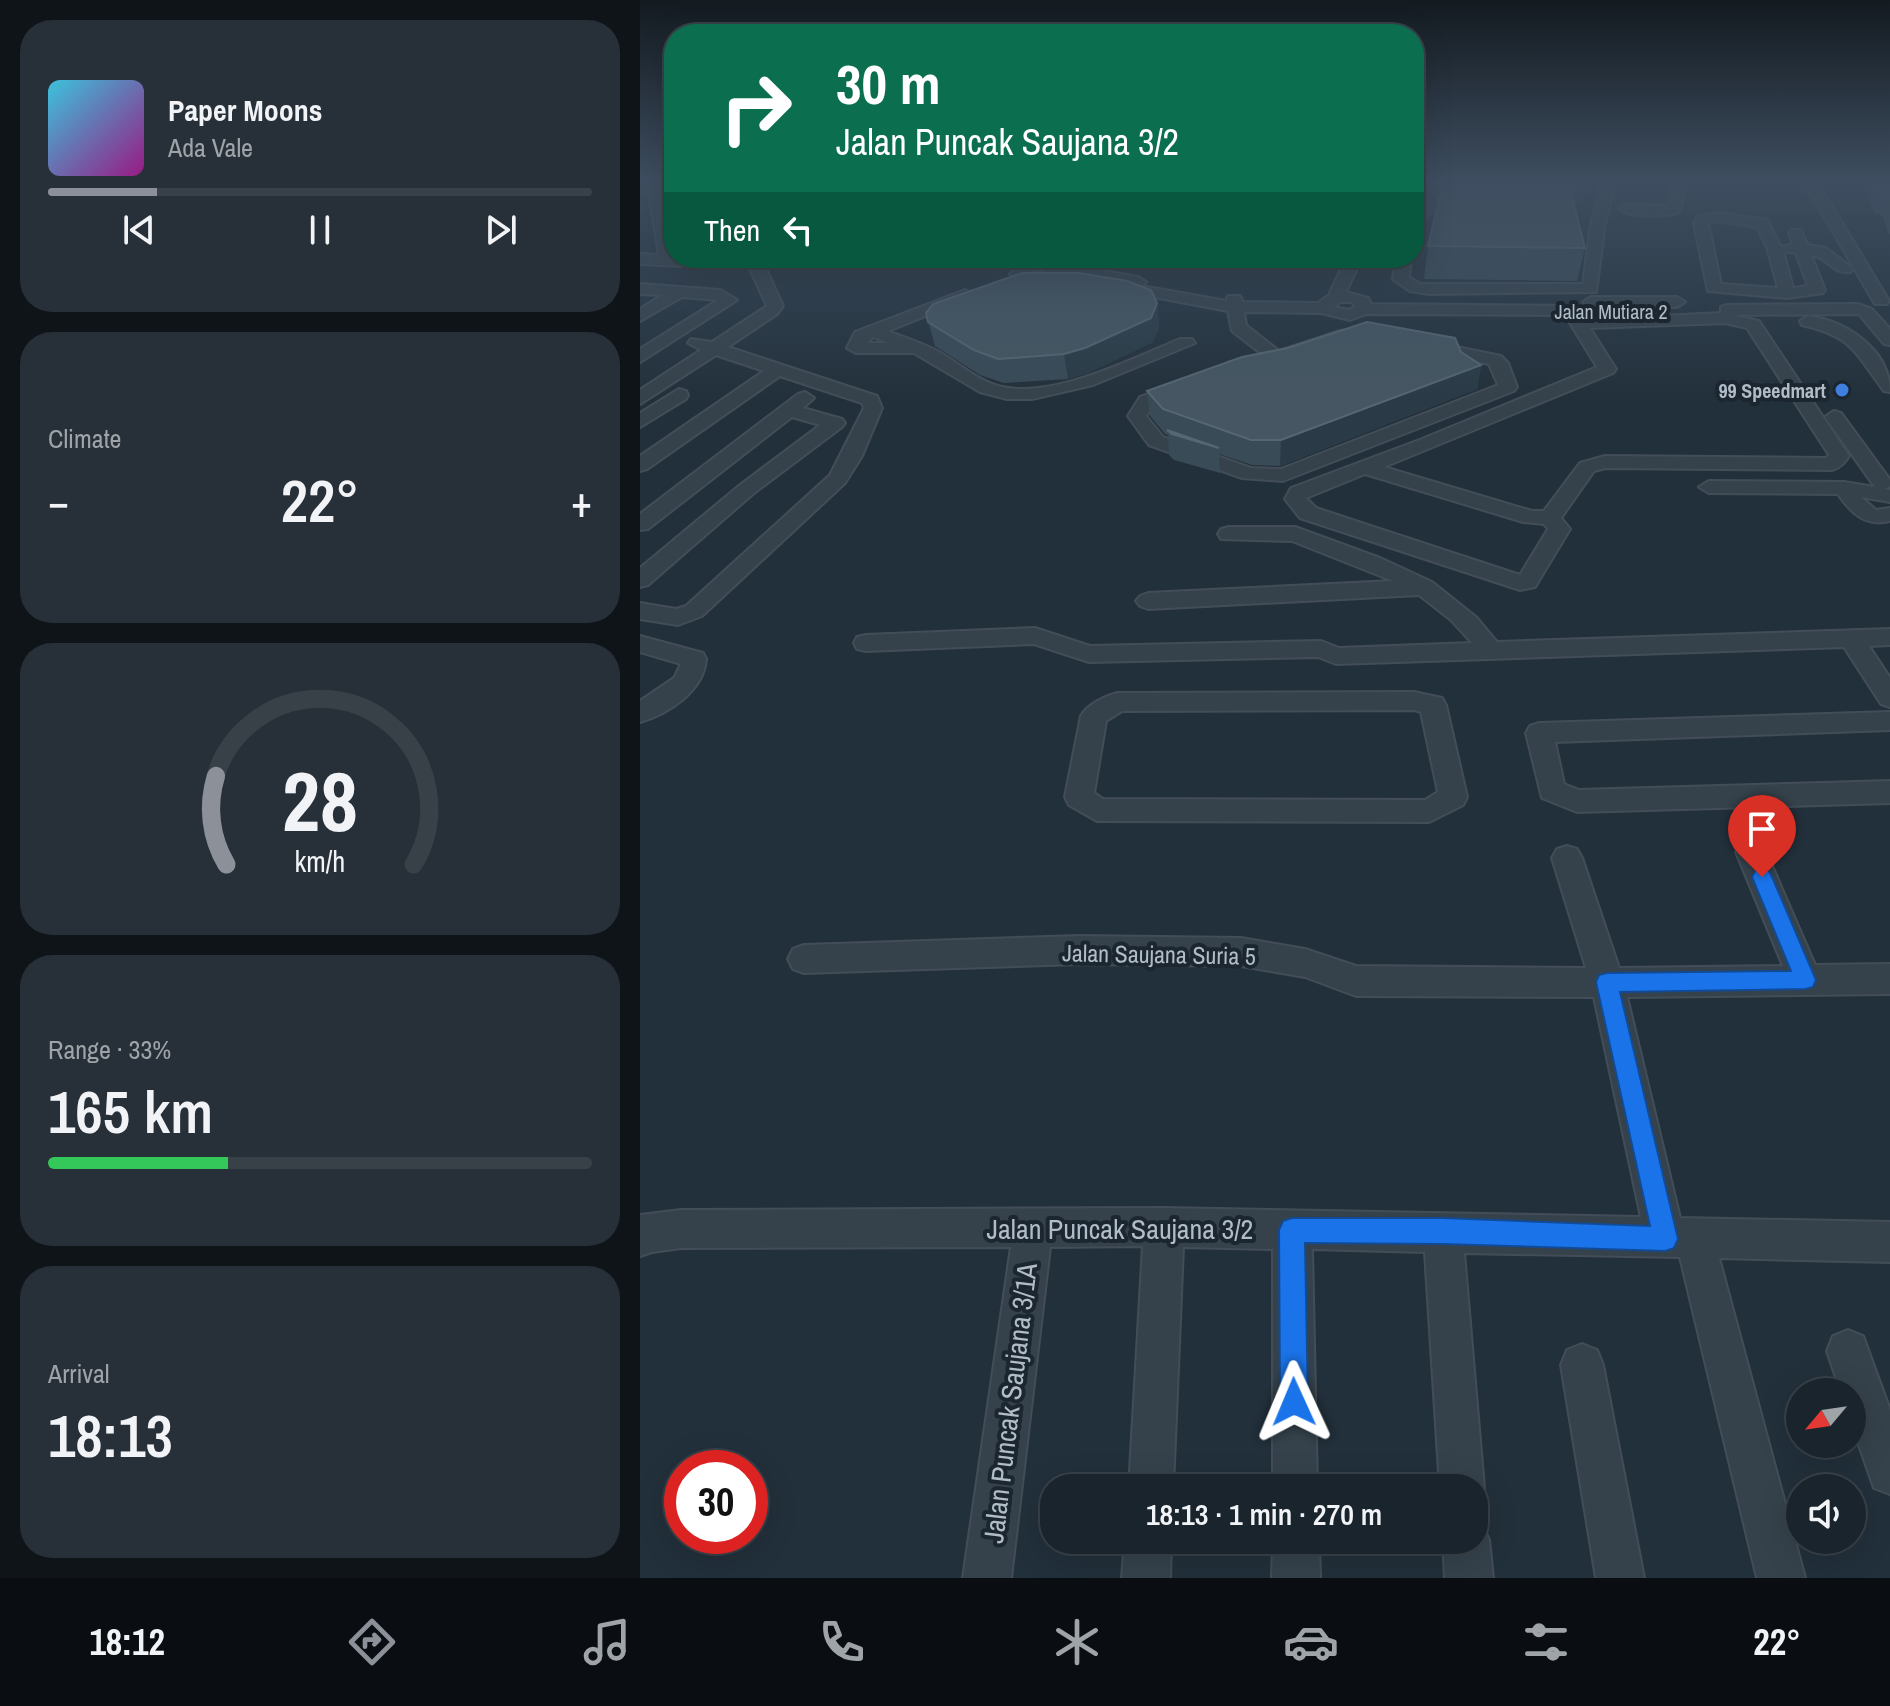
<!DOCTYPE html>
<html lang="en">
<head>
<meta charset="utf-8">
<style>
  :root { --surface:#1a242c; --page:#273038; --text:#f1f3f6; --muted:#9fa4a9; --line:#384148; --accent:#8c9099 }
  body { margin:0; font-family:"Archivo Narrow",sans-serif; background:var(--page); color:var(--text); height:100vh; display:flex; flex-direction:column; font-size:30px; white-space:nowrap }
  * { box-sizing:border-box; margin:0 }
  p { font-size:26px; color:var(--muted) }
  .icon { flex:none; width:44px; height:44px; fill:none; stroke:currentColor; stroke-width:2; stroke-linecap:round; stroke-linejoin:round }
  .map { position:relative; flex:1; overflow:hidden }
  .details { display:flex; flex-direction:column; gap:20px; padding:20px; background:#0e1418; width:640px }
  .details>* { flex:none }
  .hud { position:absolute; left:24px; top:24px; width:760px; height:244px; border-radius:32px; box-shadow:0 8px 32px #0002,0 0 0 2px var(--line); background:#0b6e4f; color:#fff; overflow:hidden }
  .needle { width:52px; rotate:241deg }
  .buttons { position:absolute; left:1146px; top:1378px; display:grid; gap:16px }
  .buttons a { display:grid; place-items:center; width:80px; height:80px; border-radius:50%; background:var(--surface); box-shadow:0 8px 32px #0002,0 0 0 2px var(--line); font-size:40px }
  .speed { position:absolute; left:24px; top:1450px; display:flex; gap:16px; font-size:40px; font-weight:700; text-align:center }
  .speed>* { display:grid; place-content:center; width:104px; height:104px; border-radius:50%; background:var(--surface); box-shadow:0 8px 32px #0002,0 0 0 2px var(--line); line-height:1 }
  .speed .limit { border:12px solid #d22; background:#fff; color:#111 }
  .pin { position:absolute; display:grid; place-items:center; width:68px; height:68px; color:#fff; margin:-82px -34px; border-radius:50% 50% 50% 0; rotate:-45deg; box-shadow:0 0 8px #0007 }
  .pin .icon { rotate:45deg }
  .me { position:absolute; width:88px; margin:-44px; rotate:359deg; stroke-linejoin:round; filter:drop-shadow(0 0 6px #0008) }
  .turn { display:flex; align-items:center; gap:28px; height:168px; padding:0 40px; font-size:36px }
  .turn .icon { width:104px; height:104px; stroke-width:2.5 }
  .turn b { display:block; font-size:56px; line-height:68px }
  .then { display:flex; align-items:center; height:76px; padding:0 40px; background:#0003; gap:16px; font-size:30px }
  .big { font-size:60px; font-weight:600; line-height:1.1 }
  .details .widget { flex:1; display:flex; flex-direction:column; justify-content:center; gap:12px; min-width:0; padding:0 28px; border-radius:32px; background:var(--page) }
  .details .dial { align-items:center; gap:0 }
  .dial svg { height:208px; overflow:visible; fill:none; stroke:var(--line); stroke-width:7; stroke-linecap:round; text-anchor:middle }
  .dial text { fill:var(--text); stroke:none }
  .song { display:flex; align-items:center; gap:24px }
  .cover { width:96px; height:96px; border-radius:12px; background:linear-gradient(135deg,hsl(190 70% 55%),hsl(310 70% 35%)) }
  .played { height:8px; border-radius:4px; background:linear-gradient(90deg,var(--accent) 20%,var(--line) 20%) }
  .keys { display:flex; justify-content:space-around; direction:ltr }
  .heat { display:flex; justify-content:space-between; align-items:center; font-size:44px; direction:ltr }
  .charge { height:12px; border-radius:6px; background:linear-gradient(90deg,#34c759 33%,var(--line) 0) }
  .trip { position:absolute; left:400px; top:1474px; width:448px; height:80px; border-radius:32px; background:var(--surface); box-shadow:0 8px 32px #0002,0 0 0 2px var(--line); font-weight:600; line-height:80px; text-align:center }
  .dock { display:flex; height:128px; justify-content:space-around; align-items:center; background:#0a0e12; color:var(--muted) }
  .dock .icon { width:56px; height:56px }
  .dock .selected { color:var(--accent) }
  .dock b { font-size:36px; color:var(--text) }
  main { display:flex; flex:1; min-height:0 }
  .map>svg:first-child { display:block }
</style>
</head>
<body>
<main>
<section class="details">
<div class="widget">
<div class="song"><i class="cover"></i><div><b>Paper Moons</b><p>Ada Vale</p></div></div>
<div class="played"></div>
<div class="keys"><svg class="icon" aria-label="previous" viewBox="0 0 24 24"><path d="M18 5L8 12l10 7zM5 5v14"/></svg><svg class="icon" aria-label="pause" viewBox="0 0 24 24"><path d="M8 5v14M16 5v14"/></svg><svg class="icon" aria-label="next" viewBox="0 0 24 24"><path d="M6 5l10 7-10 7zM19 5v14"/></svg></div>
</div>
<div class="widget"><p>Climate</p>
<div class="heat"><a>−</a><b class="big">22°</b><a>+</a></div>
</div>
<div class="widget dial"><svg viewBox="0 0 100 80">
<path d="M14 69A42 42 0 1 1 86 69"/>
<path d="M14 69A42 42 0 0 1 10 35" stroke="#8c9099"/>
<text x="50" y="56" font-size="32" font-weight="700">28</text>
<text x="50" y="72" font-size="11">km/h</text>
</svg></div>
<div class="widget"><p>Range · 33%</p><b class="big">165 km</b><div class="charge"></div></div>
<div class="widget"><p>Arrival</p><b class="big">18:13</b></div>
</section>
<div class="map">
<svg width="1250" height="1578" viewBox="0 0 1250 1578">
  <rect width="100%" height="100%" fill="#22303b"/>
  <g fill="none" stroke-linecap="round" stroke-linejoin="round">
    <defs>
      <g id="minor">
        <polygon points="7,180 21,180 34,258 72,258 69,261 41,266 0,264 0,254 19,255"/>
        <polygon points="782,180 796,180 798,207 774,225 774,214 784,206"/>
        <polygon points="952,180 970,180 975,184 965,224 956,292 789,294 770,291 753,279 755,258 771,258 769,277 780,284 943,284 951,224 961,186"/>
        <path d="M1033 180H1047L1040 212C1024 217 992 218 979 209L986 205 1029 206Z"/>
        <polygon points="1158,180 1172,180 1183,191 1249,301 1247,304 1235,304 1172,196"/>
        <path d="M1079 213 1127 220 1141 247 1153 244 1149 233 1151 230H1161L1168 245 1186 248 1213 269 1210 272C1194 275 1187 257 1171 255L1185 290 1183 293 1147 298 1068 291 1054 223 1058 216ZM1079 221 1117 227 1127 247 1138 288 1081 284 1068 223ZM1143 251 1156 253 1168 286 1153 288Z"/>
        <polygon points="105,258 121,258 143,306 137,314 88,347 237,396 242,408 222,456 205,483 62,616 38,625 0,619 0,603 36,609 46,606 190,475 224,408 222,403 140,376 7,469 0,471 0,456 124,371 76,355 0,404 0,390 61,350 48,343 51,339 72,342 127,306"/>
        <path d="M706 258H722L706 292 728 298 731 304 948 306 943 302 951 297H1037L1045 302 1037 307H972L983 318 1081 313V307L1087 305 1218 304 1232 309 1250 329V345L1244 344 1219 314 1092 315 1119 321 1209 456C1204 463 1200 468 1192 470L966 468 954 471 921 518 930 529 898 582 895 587 880 590 660 518 645 499 651 488 782 439 957 367 930 323 938 318H966L963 315 726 314 710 320 681 313 604 312 606 325 639 351 700 331 723 328 861 356 868 363 877 387 874 391 643 481 602 478 509 445 488 416 500 397 623 355 592 331 588 311 471 289 469 286 472 282 421 274 418 277 393 285 370 274 380 264 401 260 498 277 506 282 502 286 586 301 588 296H600L603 302 678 303 689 295ZM401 270 404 272 394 275 388 273ZM700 302H712L715 307 708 310 694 307ZM1085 323 1107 328 1189 455 1186 458 965 456 940 463 904 511H892L744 467 973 373 976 369 950 328ZM723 338 849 364 858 385 641 469 611 468 523 437 506 416 514 405 538 394 708 340ZM725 474 883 522 904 524 908 529 880 575 676 508 666 498Z"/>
        <polygon points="0,284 80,290 97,300 0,362 0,349 78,300 42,297 0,321 0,309 22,295 0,294"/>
        <path d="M325 290 333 295 331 298 248 331C265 338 283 343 299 352 317 362 333 377 352 384 404 404 491 359 540 339H552L555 343 453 385 392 399H367L340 392 274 353H216L207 348 215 332ZM233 337 248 343H227Z"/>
        <path d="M1168 316C1207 321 1250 350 1250 392L1244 391C1214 351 1213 337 1162 325L1160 321Z"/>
        <polygon points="39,389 46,391 48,395 46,399 0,427 0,413"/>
        <polygon points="165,392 174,398 163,408 202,419 205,423 202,427 114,493 8,585 0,587 0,568 100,485 180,425 152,417 8,529 0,530 0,514 158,394"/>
        <path d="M1194 411 1201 413 1250 480V486L1244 489 1250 490V502L1221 497 1236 510 1250 508V521C1225 527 1211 513 1198 494L1069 493 1059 487 1069 481 1204 482 1235 487 1185 417Z"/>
        <polygon points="589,527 655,527 740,558 792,582 836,617 857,642 1250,629 1250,645 1229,646 1250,678 1250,707 1241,704 1204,647 696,664 678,657 449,662 394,644 226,651 217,649 214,643 217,637 226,635 395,628 450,646 681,641 699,648 832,643 811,620 779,595 508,609 500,606 496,601 500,596 508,593 753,581 652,541 581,539 578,534 581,529"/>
        <path d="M0 636 63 653 66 659C64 691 28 714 0 722V701L34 678 41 664 0 652Z"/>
        <path d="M774 692 802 698 806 705 827 797 823 805 789 822 457 821 429 805 425 797 441 716C448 704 464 697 477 693ZM774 710 781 712 798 792 785 800 463 799 454 793 466 721 482 711Z"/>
        <polygon points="1250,712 1250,730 915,742 924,784 939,790 1250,781 1250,803 937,812 902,798 886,733 890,726 899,723"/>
        <polygon points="1111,840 1121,844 1126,852 1175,965 1250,964 1250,994 987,997 1040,1218 1250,1222 1250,1262 1079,1258 1165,1578 1117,1578 1040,1257 824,1253 844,1488 838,1504 834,1506 834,1488 800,1488 785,1252 672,1249 677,1488 633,1488 633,1249 543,1247 533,1488 489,1488 503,1246 410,1247 371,1578 323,1578 371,1247 41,1248 12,1252 0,1256 0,1215 41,1210 524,1208 1001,1217 954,997 716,996 665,977 601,966 439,964 164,973 153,969 148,959 153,949 164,945 439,936 601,938 665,949 716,966 946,968 912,858 917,849 927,846 937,849 942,858 979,968 1143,966 1096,852 1101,844"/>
        <polygon points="1208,1330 1223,1336 1250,1410 1250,1494 1234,1488 1212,1425 1212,1392 1201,1392 1187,1351 1193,1336"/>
        <polygon points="942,1344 957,1350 963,1365 1004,1578 956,1578 921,1365 927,1350"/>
        <polygon points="834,1520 842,1524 849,1540 853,1578 805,1578 803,1540 834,1540"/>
        <polygon points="485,1540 531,1540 530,1578 482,1578"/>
        <polygon points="633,1540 679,1540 680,1578 632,1578"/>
      </g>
    </defs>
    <use href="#minor" stroke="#424d57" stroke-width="4"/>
    <use href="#minor" fill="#35424b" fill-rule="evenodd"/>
  </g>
  <g fill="#394b57">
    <polygon points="804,180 953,180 951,188 935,209 945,248 937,281 784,279 788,246"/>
    <polygon points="1221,180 1250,180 1250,234 1248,234 1243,215 1235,214"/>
    <polygon points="517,303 519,327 513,342 448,373 428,379 364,383 340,375 295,346 286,313"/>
    <polygon points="821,352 841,365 837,389 640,466 612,465 579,454 580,473 534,460 529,455 528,435 525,434 510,416 507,391"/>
  </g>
  <g fill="#2a3b47">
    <polygon points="941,180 953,180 951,188 924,225 931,193"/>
    <polygon points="517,303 519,327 513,342 448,373 428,379 424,354"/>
    <polygon points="841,365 837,389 640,466 641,440"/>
  </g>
  <g fill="#465763" stroke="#566773" stroke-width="2">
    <polygon points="804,180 941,180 931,193 945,248 788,246"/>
    <polygon points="1234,180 1250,180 1250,199 1242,198"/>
    <polygon points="382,273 439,273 487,281 511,290 517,303 511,318 445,348 424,354 358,359 334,350 288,322 286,313 293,304"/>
    <polygon points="727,322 815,338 821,352 841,365 641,440 611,440 523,409 507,391 602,357 648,348"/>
    <polygon points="527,430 579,448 532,434"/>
  </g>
  <linearGradient id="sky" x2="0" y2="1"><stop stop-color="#131a20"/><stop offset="0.45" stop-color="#3e4e60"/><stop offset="1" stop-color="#3e4e60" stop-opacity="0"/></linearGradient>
  <rect width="1250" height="401" fill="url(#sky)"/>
  <polygon fill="#1a73e8" stroke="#114b97" stroke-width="2" points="1122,869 1129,871 1132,877 1176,980 1173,987 1165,989 980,992 1038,1239 1034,1248 1025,1251 803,1244 665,1243 668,1402 664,1412 654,1416 644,1412 640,1402 639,1230 643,1221 652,1218 803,1218 1010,1226 956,982 959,975 967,973 1151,971 1112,877 1115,871"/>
  <circle fill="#3f7fe0" stroke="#1b2630" stroke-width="3" cx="1202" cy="390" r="8"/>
  <g text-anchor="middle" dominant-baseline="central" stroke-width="8" stroke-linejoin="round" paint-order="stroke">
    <g font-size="20" fill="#b0bcc7" stroke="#1b2630">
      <text x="971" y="311">Jalan Mutiara 2</text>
    </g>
    <g font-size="20" font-weight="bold" fill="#b0bcc7" stroke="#1b2630" text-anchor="end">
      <text x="1186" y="390">99 Speedmart</text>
    </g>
    <g font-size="24" fill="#b0bcc7" stroke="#1b2630">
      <text transform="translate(519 954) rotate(1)">Jalan Saujana Suria 5</text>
    </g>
    <g font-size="28" fill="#b0bcc7" stroke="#1b2630">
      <text x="480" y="1229">Jalan Puncak Saujana 3/2</text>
      <text transform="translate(370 1403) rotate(-83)">Jalan Puncak Saujana 3/1A</text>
    </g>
  </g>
</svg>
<div class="buttons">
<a><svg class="needle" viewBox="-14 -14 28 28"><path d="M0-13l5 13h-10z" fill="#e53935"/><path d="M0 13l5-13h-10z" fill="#9fa4a9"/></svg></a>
<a><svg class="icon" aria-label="sound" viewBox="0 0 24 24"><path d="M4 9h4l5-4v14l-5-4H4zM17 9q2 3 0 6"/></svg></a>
</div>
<div class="speed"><div class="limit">30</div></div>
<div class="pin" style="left:1122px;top:877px;background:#d93025"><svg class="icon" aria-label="arrive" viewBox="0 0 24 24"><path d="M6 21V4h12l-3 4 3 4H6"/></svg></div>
<svg class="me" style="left:654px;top:1402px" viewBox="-20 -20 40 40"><path d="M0-17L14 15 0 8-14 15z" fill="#1a73e8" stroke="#fff" stroke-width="4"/></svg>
<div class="trip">18:13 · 1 min · 270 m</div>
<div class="hud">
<div class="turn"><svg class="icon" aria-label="right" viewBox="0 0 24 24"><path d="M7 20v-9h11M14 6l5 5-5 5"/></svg><div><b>30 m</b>Jalan Puncak Saujana 3/2</div></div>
<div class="then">Then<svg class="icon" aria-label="left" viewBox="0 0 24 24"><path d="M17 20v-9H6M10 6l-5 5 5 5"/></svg></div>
</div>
</div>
</main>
<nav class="dock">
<b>18:12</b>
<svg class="icon selected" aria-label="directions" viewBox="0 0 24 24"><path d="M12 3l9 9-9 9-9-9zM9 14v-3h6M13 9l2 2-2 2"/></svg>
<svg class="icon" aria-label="music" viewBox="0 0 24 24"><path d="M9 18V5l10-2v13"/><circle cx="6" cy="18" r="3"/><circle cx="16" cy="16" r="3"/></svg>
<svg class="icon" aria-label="phone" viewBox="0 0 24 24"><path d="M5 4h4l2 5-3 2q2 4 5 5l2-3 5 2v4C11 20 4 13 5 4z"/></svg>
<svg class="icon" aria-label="climate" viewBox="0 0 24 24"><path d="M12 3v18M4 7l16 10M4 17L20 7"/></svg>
<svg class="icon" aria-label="car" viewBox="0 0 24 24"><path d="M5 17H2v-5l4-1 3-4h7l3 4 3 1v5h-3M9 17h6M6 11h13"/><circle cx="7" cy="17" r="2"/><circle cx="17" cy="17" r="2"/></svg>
<svg class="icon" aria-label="filters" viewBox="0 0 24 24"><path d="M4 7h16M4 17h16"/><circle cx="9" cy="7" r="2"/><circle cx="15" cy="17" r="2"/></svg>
<b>22°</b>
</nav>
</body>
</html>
